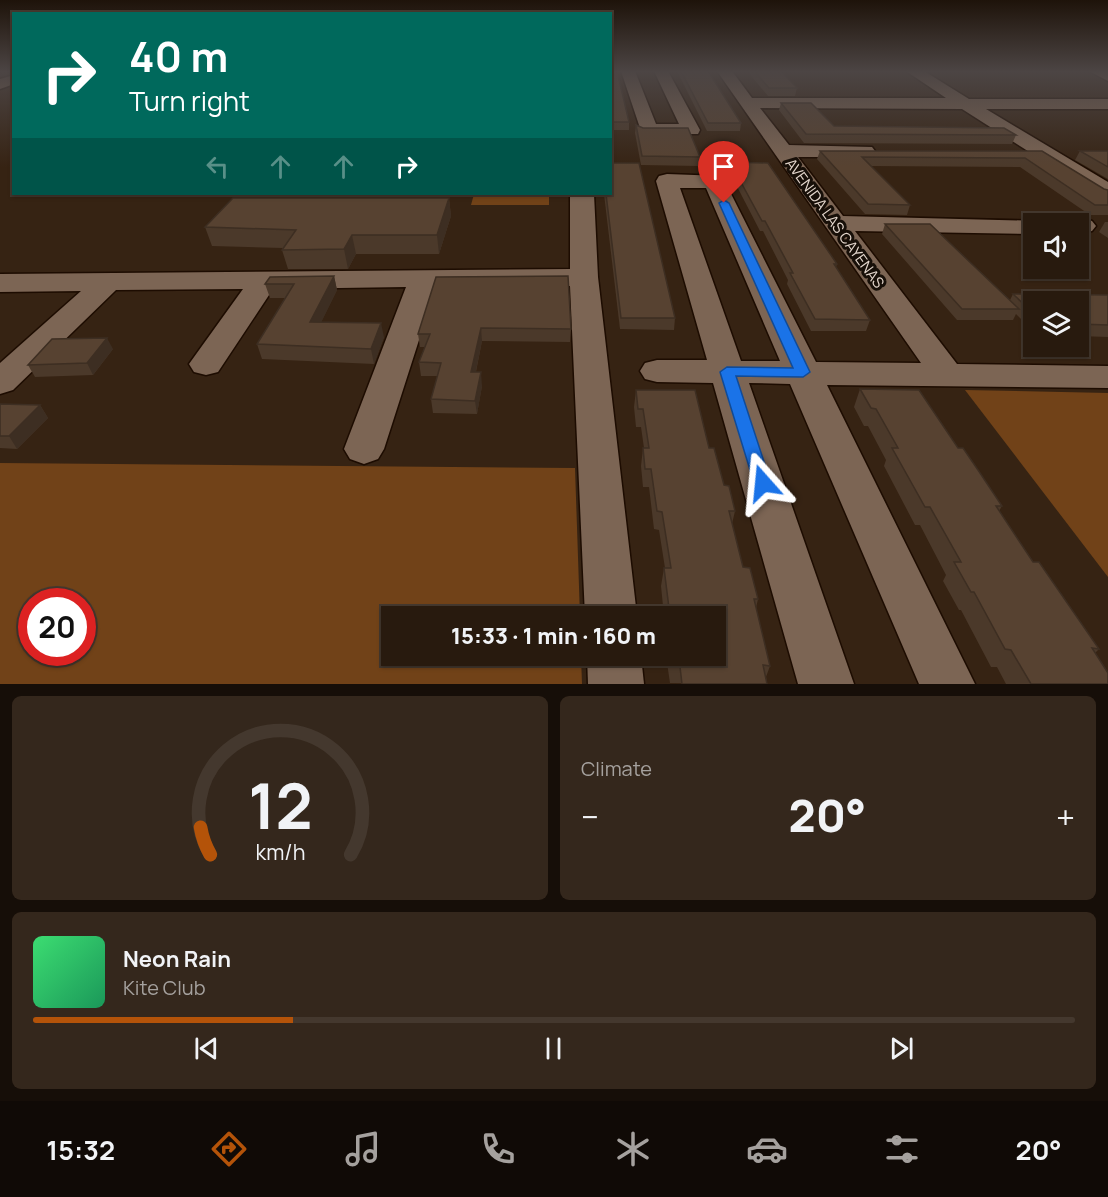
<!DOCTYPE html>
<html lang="en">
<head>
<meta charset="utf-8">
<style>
  :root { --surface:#281a0e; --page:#34271c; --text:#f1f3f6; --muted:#a5a19e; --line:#44382e; --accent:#b45309 }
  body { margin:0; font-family:Manrope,sans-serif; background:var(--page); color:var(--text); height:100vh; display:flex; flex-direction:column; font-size:22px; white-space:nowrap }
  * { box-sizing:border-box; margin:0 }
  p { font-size:20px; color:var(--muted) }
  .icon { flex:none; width:33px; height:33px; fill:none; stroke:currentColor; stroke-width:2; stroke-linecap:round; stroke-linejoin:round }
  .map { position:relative; height:684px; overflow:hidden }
  .drawer { display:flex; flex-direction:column; gap:12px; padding:12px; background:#160e08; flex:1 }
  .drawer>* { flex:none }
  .top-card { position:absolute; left:12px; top:12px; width:600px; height:183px; border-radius:0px; box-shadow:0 2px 4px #0004,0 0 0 2px var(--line); background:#00695c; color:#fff; overflow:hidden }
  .controls { position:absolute; left:1023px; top:213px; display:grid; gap:12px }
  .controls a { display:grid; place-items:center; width:66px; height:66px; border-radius:0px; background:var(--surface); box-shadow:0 2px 4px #0004,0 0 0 2px var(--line); font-size:30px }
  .speed { position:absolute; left:18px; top:588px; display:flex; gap:12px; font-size:30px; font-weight:700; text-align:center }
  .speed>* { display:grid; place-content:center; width:78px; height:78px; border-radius:50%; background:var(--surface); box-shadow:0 2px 4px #0004,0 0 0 2px var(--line); line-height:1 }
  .speed .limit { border:9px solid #d22; background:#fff; color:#111 }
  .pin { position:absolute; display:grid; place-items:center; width:51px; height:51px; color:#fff; margin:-62px -26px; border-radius:50% 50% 50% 0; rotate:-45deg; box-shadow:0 0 6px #0007 }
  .pin .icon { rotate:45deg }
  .me { position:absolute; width:66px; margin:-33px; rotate:342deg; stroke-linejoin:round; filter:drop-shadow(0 0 4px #0008) }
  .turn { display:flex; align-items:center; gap:21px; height:126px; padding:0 18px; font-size:27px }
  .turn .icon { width:78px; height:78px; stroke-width:2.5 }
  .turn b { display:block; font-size:42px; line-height:51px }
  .lanes { display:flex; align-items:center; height:57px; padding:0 18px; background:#0003; justify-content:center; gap:30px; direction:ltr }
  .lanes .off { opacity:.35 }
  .big { font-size:45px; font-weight:800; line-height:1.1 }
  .drawer .widget { flex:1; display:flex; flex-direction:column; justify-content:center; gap:9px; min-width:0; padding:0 21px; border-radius:9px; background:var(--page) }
  .drawer .dial { align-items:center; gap:0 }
  .dial svg { height:156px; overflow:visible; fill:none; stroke:var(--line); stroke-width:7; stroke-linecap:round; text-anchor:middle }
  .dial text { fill:var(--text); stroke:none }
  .song { display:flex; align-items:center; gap:18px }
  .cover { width:72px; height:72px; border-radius:9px; background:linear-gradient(135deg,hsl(140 70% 55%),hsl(150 70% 35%)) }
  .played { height:6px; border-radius:3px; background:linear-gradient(90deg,var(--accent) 25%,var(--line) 25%) }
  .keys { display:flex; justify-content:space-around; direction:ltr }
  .heat { display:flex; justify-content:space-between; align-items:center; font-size:33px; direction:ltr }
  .drawer .tiles { flex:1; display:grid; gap:12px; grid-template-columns:1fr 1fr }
  .widget:last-child { grid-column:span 2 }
  .trip { position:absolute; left:381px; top:606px; width:345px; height:60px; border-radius:0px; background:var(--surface); box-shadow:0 2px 4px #0004,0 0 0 2px var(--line); font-weight:800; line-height:60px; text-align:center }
  .tabs { display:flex; height:96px; justify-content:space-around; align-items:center; background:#100a06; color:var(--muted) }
  .tabs .icon { width:42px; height:42px }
  .tabs .active { color:var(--accent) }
  .tabs b { font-size:27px; color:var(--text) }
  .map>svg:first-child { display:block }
</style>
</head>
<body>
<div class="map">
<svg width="1108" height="684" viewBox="0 0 1108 684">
  <rect width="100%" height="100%" fill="#362313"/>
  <g fill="#714218" fill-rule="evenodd">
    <polygon points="474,194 549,194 549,205 471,205"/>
    <polygon points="965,390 1108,393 1108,577"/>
    <path d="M0 463 575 468 580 616H392V656H581L582 684H0ZM32 602H82V652H32Z"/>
  </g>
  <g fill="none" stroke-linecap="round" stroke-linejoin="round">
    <defs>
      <g id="minor">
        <polygon points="621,71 635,71 656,124 679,124 654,71 668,71 700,130 698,134 642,134"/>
        <path d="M717 71H732L752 98H946L906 71H924L969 99H1108V109H986L1108 182V199L1100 197 962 109 760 108 789 145 872 147 875 151 872 155 865 157H798L843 216 1043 221 1045 224H1034V234L855 231 957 364 1108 366V388L827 385 975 684H919L790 384 749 383 854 684H798L713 383 657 382 645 379 640 371 645 363 657 360H707L656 181 659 176 667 174 722 176 816 362 921 363ZM680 188H706L780 361H741Z"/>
        <polygon points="1089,71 1108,71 1108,81"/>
        <polygon points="14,75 14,84 0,89 0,79"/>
        <polygon points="570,194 594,194 598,277 637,616 585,616 570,286 436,287 384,449 378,459 364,464 350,459 344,449 406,287 273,289 218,372 206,375 194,372 189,364 243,289 116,290 13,390 0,394 0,363 81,291 0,292 0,274 570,269"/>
        <polygon points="1083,218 1092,221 1096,226 1092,231 1078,234 1078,224 1067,224 1069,221"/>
        <polygon points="587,656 641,656 644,684 588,684"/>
      </g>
    </defs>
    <use href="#minor" stroke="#1d0c01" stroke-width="3"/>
    <use href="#minor" fill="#7c6554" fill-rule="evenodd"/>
  </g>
  <g fill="#4b392a">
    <polygon points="610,71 629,122 629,130 610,130"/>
    <polygon points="678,71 708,71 741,123 740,131 707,131 678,73"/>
    <polygon points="747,71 781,71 797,88 795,96 768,96"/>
    <polygon points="781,103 834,126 1016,135 1012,144 804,143 779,110"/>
    <polygon points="636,125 700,157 698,166 641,165 635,133"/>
    <polygon points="820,151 1042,151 1104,189 1108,190 1108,215 1090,215 1020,167 871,166 910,205 907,215 865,214 817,159"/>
    <polygon points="1080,151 1108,151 1108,179 1075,160"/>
    <polygon points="730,162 837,264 836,267 870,320 866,331 811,331 787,284 788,280 763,231 760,231 729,171"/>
    <polygon points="604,194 610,194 675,318 674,330 620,329"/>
    <polygon points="449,198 451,216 439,254 356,254 348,269 288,269 282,250 283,248 212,246 205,227"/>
    <polygon points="1105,222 1108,222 1108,238 1099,232"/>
    <polygon points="885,224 1010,300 1013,294 1108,295 1108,337 1078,336 1078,302 1034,302 1034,332 1016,314 1013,320 957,320 882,234"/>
    <polygon points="334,276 337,290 321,322 384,337 374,364 262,359 257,344 285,298 270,298 265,284"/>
    <polygon points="436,277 571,329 570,342 482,341 476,372 482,386 477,414 433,413 431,399 438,376 421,376 419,362 425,347 420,347 418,334"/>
    <polygon points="113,349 93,375 35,377 28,365"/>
    <polygon points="860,389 958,448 1002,506 999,511 1033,562 1099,649 1095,653 1108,684 1006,684 997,667 991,667 961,610 959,610 943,581 946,575 920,525 915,525 884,466 886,460 868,426 864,426 854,407"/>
    <polygon points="636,390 709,448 735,511 732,524 743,567 758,599 756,608 770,666 766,677 767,684 670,683 666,656 716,656 716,616 664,616 661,586 664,568 665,568 659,530 654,529 649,487 643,487 641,466 643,448 644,448 641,427 636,427 634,407"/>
    <polygon points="0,404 40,405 48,418 17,449 0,448"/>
  </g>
  <g fill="#3d2e22">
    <polygon points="0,71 13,71 13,73 0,77"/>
    <polygon points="449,198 451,216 439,254 437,235"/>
    <polygon points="352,235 356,254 348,269 344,249"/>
    <polygon points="334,276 337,290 314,337 310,322"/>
    <polygon points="381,323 384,337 374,364 371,349"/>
    <polygon points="481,328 482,341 473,385 471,372"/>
    <polygon points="107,338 113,349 93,375 87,363"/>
    <polygon points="481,372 482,386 477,414 475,401"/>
    <polygon points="40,405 48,418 17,449 9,436"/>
  </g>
  <g fill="#574231" stroke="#3d2e22" stroke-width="1.5">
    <polygon points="610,71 617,71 629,122 610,122"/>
    <polygon points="681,71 708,71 741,123 708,123"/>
    <polygon points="754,71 781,71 797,88 769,88"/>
    <polygon points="781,103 811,103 834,126 1004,128 1016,135 806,134"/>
    <polygon points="636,125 643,128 688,128 700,157 642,156"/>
    <polygon points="820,151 1042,151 1104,189 1108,190 1108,205 1095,205 1025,158 862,157 910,205 868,204"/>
    <polygon points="1080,151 1108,151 1108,167"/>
    <polygon points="730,162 768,163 837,264 834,264 870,320 815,319 790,273 793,273 765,221 762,221"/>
    <polygon points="610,163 639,163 675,318 621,318 606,194 610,194"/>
    <polygon points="233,198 449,198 437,235 352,235 344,249 282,250 296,230 205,227"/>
    <polygon points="885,224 930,224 1019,309 962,309"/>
    <polygon points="334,276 310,322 381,323 371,349 257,344 294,284 265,284 270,277"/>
    <polygon points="568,276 571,329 481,328 471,372 481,372 475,401 431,399 441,363 419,362 430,334 418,334 436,277"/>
    <polygon points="1013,294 1108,295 1108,325 1078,324 1078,302 1034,302 1034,314"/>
    <polygon points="107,338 87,363 28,365 52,339"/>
    <polygon points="860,389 919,390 958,448 963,448 978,470 1002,506 996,506 1033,562 1039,562 1099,649 1092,648 1108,673 1108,684 1031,684 1011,650 1005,649 974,592 971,592 954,562 961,562 930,507 925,507 892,448 898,448 876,409 871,408"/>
    <polygon points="636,390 695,390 709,448 714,448 724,485 729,486 735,511 729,511 743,567 750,568 758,599 754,599 770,666 763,665 767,684 682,684 680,667 674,666 672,656 716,656 716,616 670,616 664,568 671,568 662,512 657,511 651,469 645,469 643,448 649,448 643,409 638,409"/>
    <polygon points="0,404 40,405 9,436 0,436"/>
  </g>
  <linearGradient id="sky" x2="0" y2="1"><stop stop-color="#1e130a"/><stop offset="0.43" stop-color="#4c4544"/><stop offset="1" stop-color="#4c4544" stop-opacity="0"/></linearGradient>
  <rect width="1108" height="167" fill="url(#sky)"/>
  <polygon fill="#1a73e8" stroke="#114b97" stroke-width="1.5" points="724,200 729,203 810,372 803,377 736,376 771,483 769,488 756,488 754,483 720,372 727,367 793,368 719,203"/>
  <g text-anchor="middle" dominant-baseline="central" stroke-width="6" stroke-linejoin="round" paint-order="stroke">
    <g font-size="15" fill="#e5d8ce" stroke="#170f08">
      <text transform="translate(835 223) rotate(54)">AVENIDA LAS CAYENAS</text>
    </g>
  </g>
</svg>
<div class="controls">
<a><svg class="icon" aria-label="sound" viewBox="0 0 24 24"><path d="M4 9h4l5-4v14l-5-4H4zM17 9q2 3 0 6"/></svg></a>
<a><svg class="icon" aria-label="layers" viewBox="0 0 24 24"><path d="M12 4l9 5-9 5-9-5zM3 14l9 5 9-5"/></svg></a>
</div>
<div class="speed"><div class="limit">20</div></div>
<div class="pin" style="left:724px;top:203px;background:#d93025"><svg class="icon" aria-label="arrive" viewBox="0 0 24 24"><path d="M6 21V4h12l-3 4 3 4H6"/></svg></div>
<svg class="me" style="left:763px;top:483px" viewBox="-20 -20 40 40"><path d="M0-17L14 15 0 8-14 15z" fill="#1a73e8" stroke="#fff" stroke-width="4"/></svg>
<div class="trip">15:33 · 1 min · 160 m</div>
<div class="top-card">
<div class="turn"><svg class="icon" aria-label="right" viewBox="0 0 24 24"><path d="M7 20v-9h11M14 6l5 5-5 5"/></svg><div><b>40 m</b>Turn right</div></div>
<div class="lanes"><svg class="icon off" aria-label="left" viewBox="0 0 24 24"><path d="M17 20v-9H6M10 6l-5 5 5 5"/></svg><svg class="icon off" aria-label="ahead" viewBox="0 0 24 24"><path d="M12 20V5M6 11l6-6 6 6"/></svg><svg class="icon off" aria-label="ahead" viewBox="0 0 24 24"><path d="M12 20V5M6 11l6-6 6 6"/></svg><svg class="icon" aria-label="right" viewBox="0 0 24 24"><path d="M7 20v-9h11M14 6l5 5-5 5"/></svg></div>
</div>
</div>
<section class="drawer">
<div class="tiles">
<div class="widget dial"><svg viewBox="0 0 100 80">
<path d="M14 69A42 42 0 1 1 86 69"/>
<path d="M14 69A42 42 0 0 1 9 55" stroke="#b45309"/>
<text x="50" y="56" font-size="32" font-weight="700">12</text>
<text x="50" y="72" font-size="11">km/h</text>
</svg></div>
<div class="widget"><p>Climate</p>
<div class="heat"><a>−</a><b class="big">20°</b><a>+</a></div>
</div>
<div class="widget">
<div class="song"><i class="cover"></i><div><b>Neon Rain</b><p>Kite Club</p></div></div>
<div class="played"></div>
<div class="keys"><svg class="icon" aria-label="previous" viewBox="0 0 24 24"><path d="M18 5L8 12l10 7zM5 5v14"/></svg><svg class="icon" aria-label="pause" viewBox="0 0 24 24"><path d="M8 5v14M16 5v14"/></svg><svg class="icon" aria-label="next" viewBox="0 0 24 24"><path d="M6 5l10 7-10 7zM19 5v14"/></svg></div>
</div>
</div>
</section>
<nav class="tabs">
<b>15:32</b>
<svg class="icon active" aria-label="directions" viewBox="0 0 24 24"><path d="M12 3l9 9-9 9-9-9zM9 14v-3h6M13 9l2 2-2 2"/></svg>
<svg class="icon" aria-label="music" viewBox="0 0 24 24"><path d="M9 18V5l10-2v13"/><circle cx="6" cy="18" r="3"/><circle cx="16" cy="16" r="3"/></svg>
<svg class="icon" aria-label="phone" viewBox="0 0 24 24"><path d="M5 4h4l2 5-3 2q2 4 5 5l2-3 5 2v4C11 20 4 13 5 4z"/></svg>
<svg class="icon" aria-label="climate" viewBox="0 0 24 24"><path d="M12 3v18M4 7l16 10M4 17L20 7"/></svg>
<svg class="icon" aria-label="car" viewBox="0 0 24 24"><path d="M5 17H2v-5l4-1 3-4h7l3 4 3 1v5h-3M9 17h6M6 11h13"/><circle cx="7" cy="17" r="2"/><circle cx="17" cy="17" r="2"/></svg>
<svg class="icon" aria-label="filters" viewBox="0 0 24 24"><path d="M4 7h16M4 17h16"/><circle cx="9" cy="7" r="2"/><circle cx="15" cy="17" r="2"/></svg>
<b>20°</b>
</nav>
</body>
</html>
